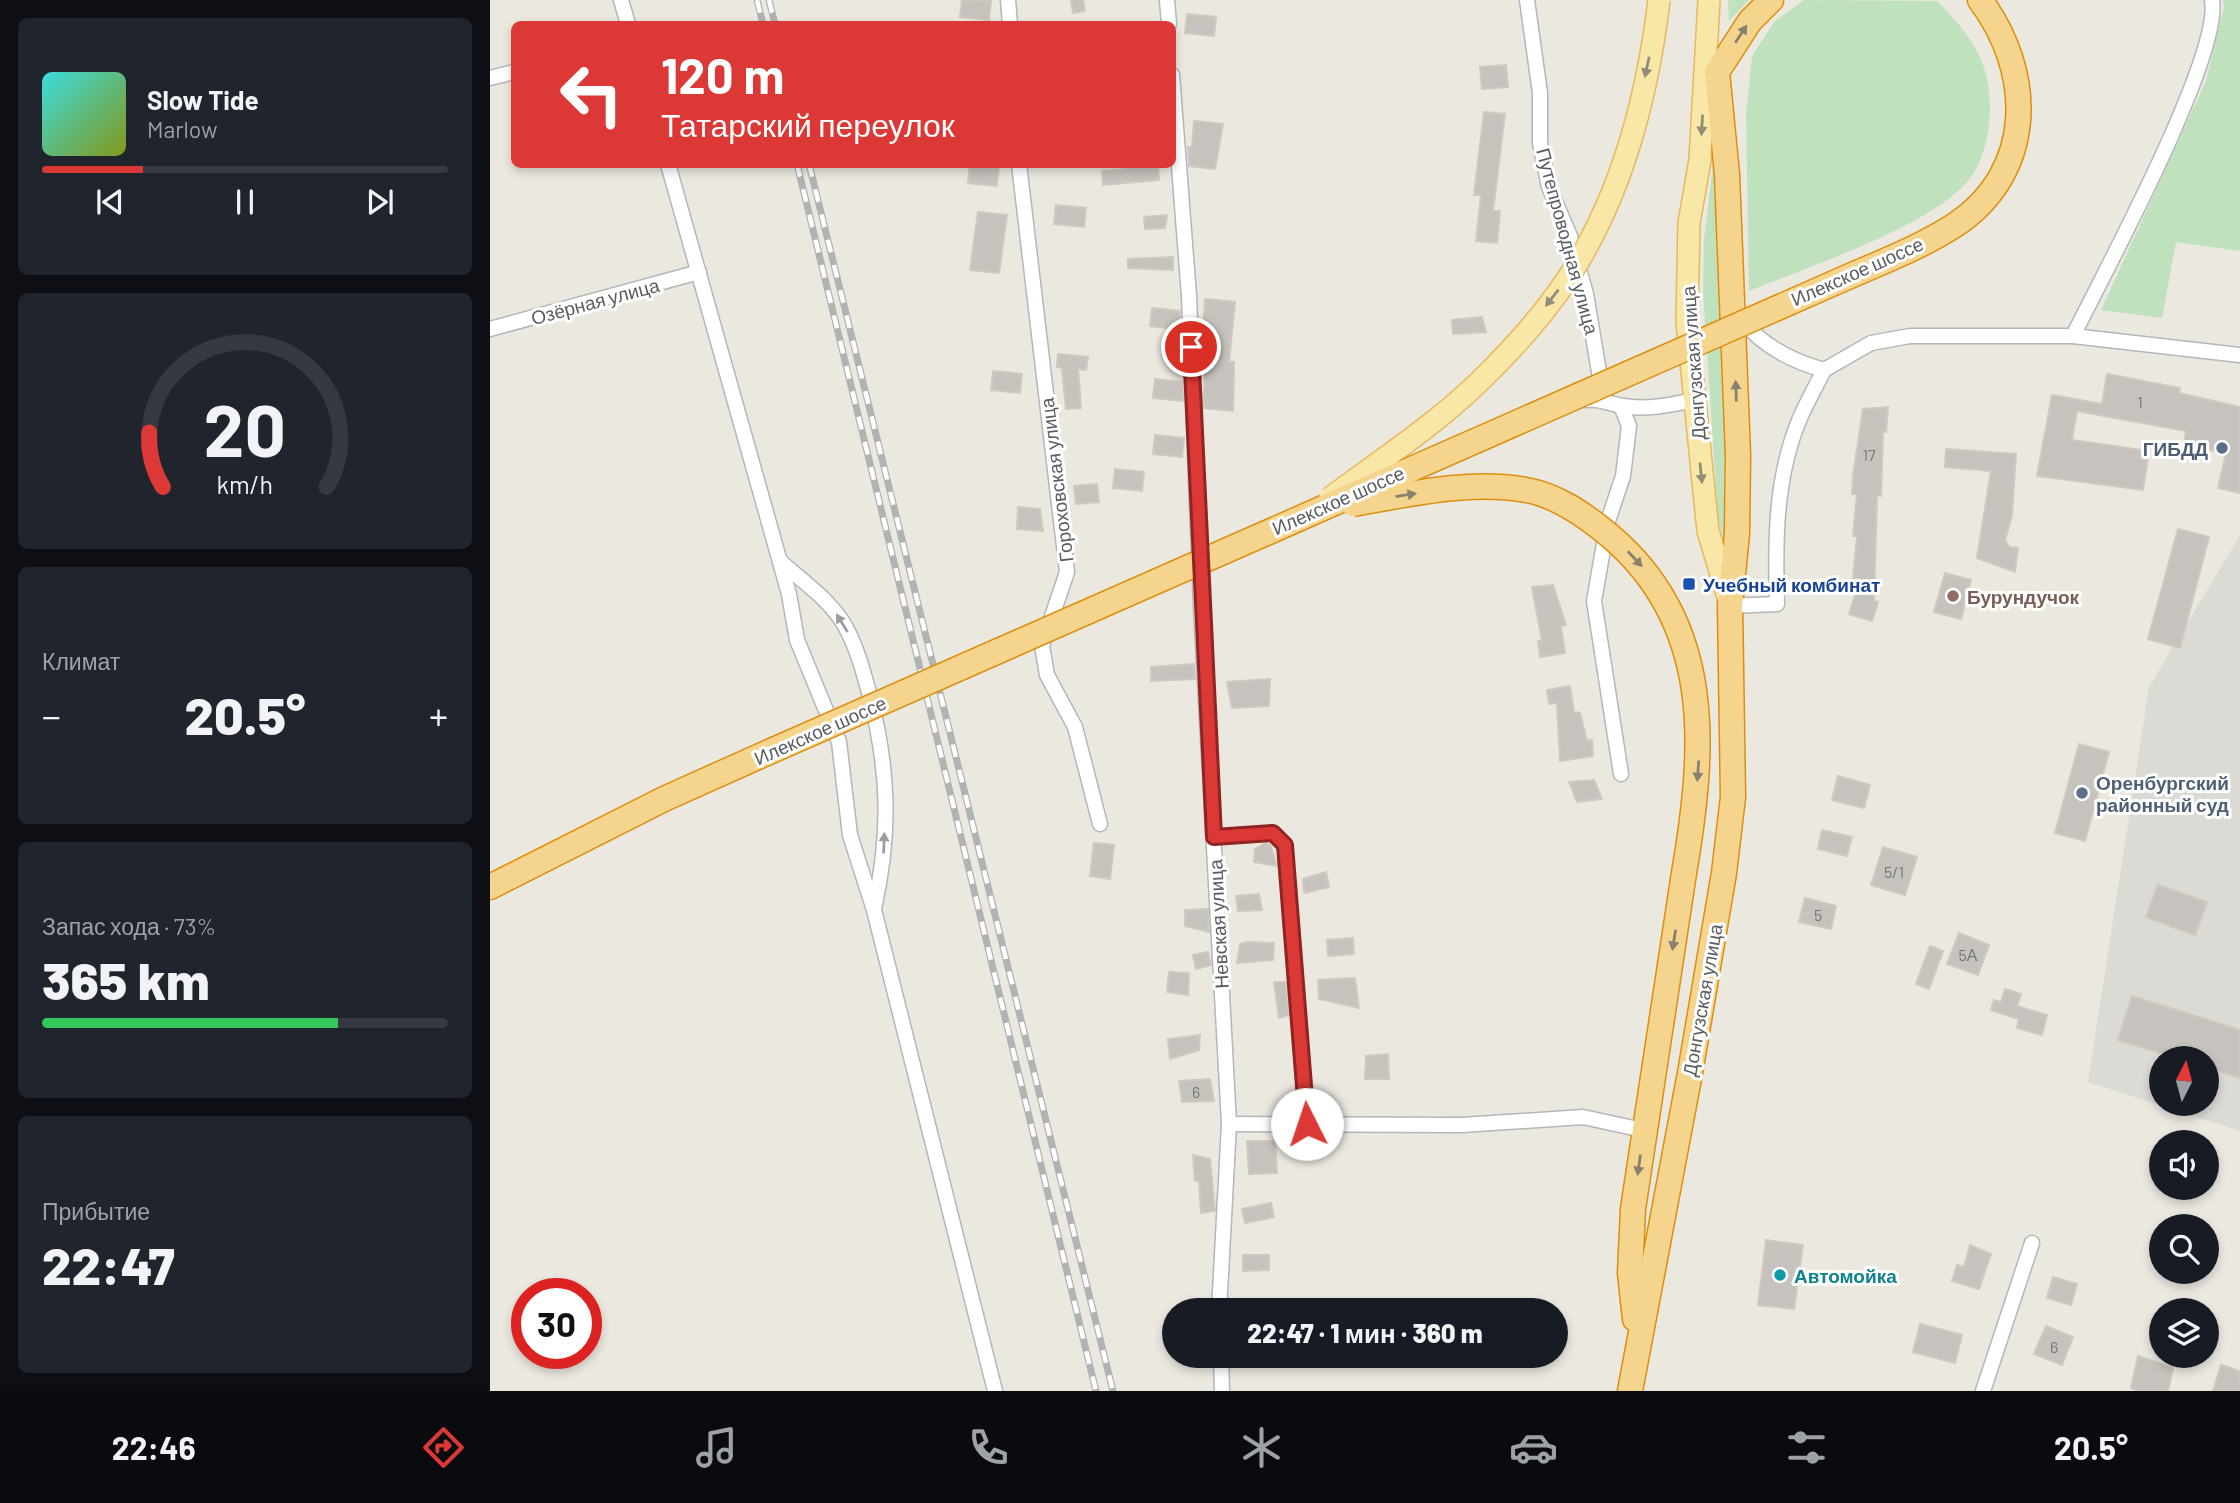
<!DOCTYPE html>
<html lang="ru">
<head>
<meta charset="utf-8">
<style>
  :root { --surface:#171b24; --page:#20242c; --text:#f1f3f6; --muted:#9ea1a6; --line:#363941; --accent:#dc3835 }
  body { margin:0; font-family:Barlow,sans-serif; background:var(--page); color:var(--text); height:100vh; display:flex; flex-direction:column; font-size:26px; white-space:nowrap }
  * { box-sizing:border-box; margin:0 }
  p { font-size:23px; color:var(--muted) }
  .icon { flex:none; width:38px; height:38px; fill:none; stroke:currentColor; stroke-width:2; stroke-linecap:round; stroke-linejoin:round }
  .map { position:relative; flex:1; overflow:hidden }
  .details { display:flex; flex-direction:column; gap:18px; padding:18px; background:#0d0f14; width:490px }
  .details>* { flex:none }
  .top-card { position:absolute; left:21px; top:21px; width:665px; height:147px; border-radius:10px; box-shadow:0 4px 10px #0003; background:#dc3835; color:#fff; overflow:hidden }
  .needle { width:46px; rotate:6deg }
  .controls { position:absolute; left:1659px; top:1046px; display:grid; gap:14px }
  .controls a { display:grid; place-items:center; width:70px; height:70px; border-radius:50%; background:var(--surface); box-shadow:0 4px 10px #0003; font-size:35px }
  .speed { position:absolute; left:21px; top:1278px; display:flex; gap:14px; font-size:35px; font-weight:700; text-align:center }
  .speed>* { display:grid; place-content:center; width:91px; height:91px; border-radius:50%; background:var(--surface); box-shadow:0 4px 10px #0003; line-height:1 }
  .speed .limit { border:10px solid #d22; background:#fff; color:#111 }
  .pin { position:absolute; display:grid; place-items:center; width:60px; height:60px; color:#fff; margin:-30px; border:4px solid #fff; border-radius:50%; box-shadow:0 2px 7px #0007 }
  .me { position:absolute; width:77px; margin:-38px; rotate:356deg; stroke-linejoin:round; filter:drop-shadow(0 0 5px #0008) }
  .turn { display:flex; align-items:center; gap:24px; height:147px; padding:0 35px; font-size:32px }
  .turn .icon { width:91px; height:91px; stroke-width:2.5 }
  .turn b { display:block; font-size:49px; line-height:60px }
  .big { font-size:52px; font-weight:800; line-height:1.1 }
  .details .tile { flex:1; display:flex; flex-direction:column; justify-content:center; gap:10px; min-width:0; padding:0 24px; border-radius:10px; background:var(--page) }
  .details .dial { align-items:center; gap:0 }
  .dial svg { height:182px; overflow:visible; fill:none; stroke:var(--line); stroke-width:7; stroke-linecap:round; text-anchor:middle }
  .dial text { fill:var(--text); stroke:none }
  .song { display:flex; align-items:center; gap:21px }
  .cover { width:84px; height:84px; border-radius:10px; background:linear-gradient(135deg,hsl(180 70% 55%),hsl(70 70% 35%)) }
  .played { height:7px; border-radius:4px; background:linear-gradient(90deg,var(--accent) 25%,var(--line) 25%) }
  .keys { display:flex; justify-content:space-around; direction:ltr }
  .heat { display:flex; justify-content:space-between; align-items:center; font-size:38px; direction:ltr }
  .charge { height:10px; border-radius:5px; background:linear-gradient(90deg,#34c759 73%,var(--line) 0) }
  .trip { position:absolute; left:672px; top:1298px; width:406px; height:70px; border-radius:35px; background:var(--surface); box-shadow:0 4px 10px #0003; font-weight:800; line-height:70px; text-align:center }
  .dock { display:flex; height:112px; justify-content:space-around; align-items:center; background:#090b0e; color:var(--muted) }
  .dock .icon { width:49px; height:49px }
  .dock .active { color:var(--accent) }
  .dock b { font-size:32px; color:var(--text) }
  main { display:flex; flex:1; min-height:0 }
  .map>svg:first-child { display:block }
</style>
</head>
<body>
<main>
<section class="details">
<div class="tile">
<div class="song"><i class="cover"></i><div><b>Slow Tide</b><p>Marlow</p></div></div>
<div class="played"></div>
<div class="keys"><svg class="icon" aria-label="previous" viewBox="0 0 24 24"><path d="M18 5L8 12l10 7zM5 5v14"/></svg><svg class="icon" aria-label="pause" viewBox="0 0 24 24"><path d="M8 5v14M16 5v14"/></svg><svg class="icon" aria-label="next" viewBox="0 0 24 24"><path d="M6 5l10 7-10 7zM19 5v14"/></svg></div>
</div>
<div class="tile dial"><svg viewBox="0 0 100 80">
<path d="M14 69A42 42 0 1 1 86 69"/>
<path d="M14 69A42 42 0 0 1 8 45" stroke="#dc3835"/>
<text x="50" y="56" font-size="32" font-weight="700">20</text>
<text x="50" y="72" font-size="11">km/h</text>
</svg></div>
<div class="tile"><p>Климат</p>
<div class="heat"><a>−</a><b class="big">20.5°</b><a>+</a></div>
</div>
<div class="tile"><p>Запас хода · 73%</p><b class="big">365 km</b><div class="charge"></div></div>
<div class="tile"><p>Прибытие</p><b class="big">22:47</b></div>
</section>
<div class="map">
<svg width="1750" height="1391" viewBox="0 0 1750 1391">
  <rect width="100%" height="100%" fill="#ebe8e0"/>
  <path fill="#dcdad5" fill-rule="evenodd" d="M1750 535V1131L1598 1082 1659 687ZM1671 1059H1717V1104H1671Z"/>
  <g fill="#c0e1be">
    <polygon points="1238,0 1259,0 1239,21"/>
    <path d="M1314 0 1447 1C1481 36 1501 61 1500 112 1499 134 1494 159 1481 177 1446 225 1317 267 1259 291L1256 115 1262 56 1285 21Z"/>
    <polygon points="1733,0 1750,0 1750,251 1686,242 1672,318 1611,310 1716,81 1734,7"/>
    <polygon points="1225,146 1240,519 1239,565 1228,520 1213,291 1214,240"/>
  </g>
  <g fill="#c6c3be" stroke="#cfc9bf" stroke-width="2">
    <polygon points="472,0 501,1 499,20 470,17"/>
    <polygon points="581,0 593,0 595,11 583,13"/>
    <polygon points="697,14 726,17 724,36 695,33"/>
    <polygon points="1016,65 1018,87 992,89 990,67"/>
    <polygon points="994,112 1015,114 1003,211 1010,211 1007,243 986,241 991,195 984,195"/>
    <polygon points="704,121 733,124 725,169 699,166 698,147 702,147"/>
    <polygon points="480,164 509,167 507,186 478,183"/>
    <polygon points="668,166 669,180 613,185 612,171"/>
    <polygon points="566,205 596,208 594,227 564,224"/>
    <polygon points="488,212 517,215 509,273 480,270"/>
    <polygon points="677,215 675,228 655,229 654,217"/>
    <polygon points="683,257 683,270 638,268 638,259"/>
    <polygon points="715,299 745,302 739,362 744,362 743,411 714,408 713,403 717,347 712,347"/>
    <polygon points="662,308 690,311 689,329 660,326"/>
    <polygon points="992,317 996,332 963,334 962,320"/>
    <polygon points="568,354 598,357 596,370 588,369 591,408 576,409 572,368 567,367"/>
    <polygon points="503,371 532,374 530,393 501,390"/>
    <polygon points="1617,374 1690,388 1689,393 1750,407 1750,493 1728,488 1736,454 1694,443 1696,431 1587,411 1582,440 1659,451 1653,490 1547,476 1562,395 1612,404"/>
    <polygon points="665,379 693,382 693,401 663,398"/>
    <polygon points="1398,407 1396,432 1393,431 1391,496 1387,495 1384,601 1388,602 1382,621 1359,614 1370,579 1363,578 1367,536 1363,536 1367,494 1362,494 1363,476 1373,409"/>
    <polygon points="665,435 694,438 692,457 663,454"/>
    <polygon points="1456,449 1526,454 1522,515 1515,540 1519,547 1528,548 1525,572 1487,558 1501,471 1455,467"/>
    <polygon points="625,469 654,472 652,491 623,488"/>
    <polygon points="607,484 609,502 586,504 584,486"/>
    <polygon points="528,507 550,509 553,531 527,529"/>
    <polygon points="1688,529 1719,537 1690,648 1658,639"/>
    <polygon points="1455,573 1481,580 1471,619 1444,612"/>
    <polygon points="1063,585 1076,625 1071,626 1075,653 1050,657 1048,641 1052,641 1042,587"/>
    <polygon points="704,664 705,679 661,681 661,667"/>
    <polygon points="780,679 779,706 742,708 737,682"/>
    <polygon points="1080,686 1084,712 1090,713 1097,741 1102,740 1103,756 1070,761 1067,703 1059,704 1057,690"/>
    <polygon points="1589,744 1619,752 1595,841 1565,833"/>
    <polygon points="1348,776 1380,785 1374,808 1342,800"/>
    <polygon points="1104,780 1112,799 1087,802 1079,782"/>
    <polygon points="1332,830 1362,837 1357,856 1328,849"/>
    <polygon points="604,843 624,845 620,879 600,876"/>
    <polygon points="775,843 780,844 787,866 764,862 765,849"/>
    <polygon points="1393,847 1427,857 1415,895 1381,885"/>
    <polygon points="836,872 839,887 814,893 813,879"/>
    <polygon points="1668,885 1717,902 1705,935 1656,917"/>
    <polygon points="769,894 772,910 748,911 746,896"/>
    <polygon points="1315,898 1346,906 1341,929 1309,922"/>
    <polygon points="718,909 719,932 695,926 695,910"/>
    <polygon points="1469,933 1499,945 1488,975 1457,964"/>
    <polygon points="863,938 864,954 838,956 837,940"/>
    <polygon points="758,942 784,943 783,960 747,963 750,944"/>
    <polygon points="1440,946 1453,951 1439,989 1426,984"/>
    <polygon points="718,952 721,965 706,969 703,955"/>
    <polygon points="679,972 699,973 698,995 677,992"/>
    <polygon points="865,978 869,1008 829,999 828,980"/>
    <polygon points="784,982 796,982 799,1015 789,1018"/>
    <polygon points="1515,989 1531,994 1527,1006 1557,1015 1552,1035 1527,1028 1529,1019 1501,1010 1504,1000 1511,1002"/>
    <polygon points="1642,996 1750,1030 1750,1078 1717,1067 1717,1059 1689,1059 1628,1040"/>
    <polygon points="710,1035 709,1050 680,1059 678,1039"/>
    <polygon points="898,1054 899,1079 875,1079 876,1056"/>
    <polygon points="720,1079 724,1101 692,1102 689,1081"/>
    <polygon points="757,1141 785,1141 787,1173 759,1174"/>
    <polygon points="703,1155 720,1159 725,1211 711,1213 709,1181 705,1181"/>
    <polygon points="781,1203 784,1217 755,1223 752,1209"/>
    <polygon points="1276,1240 1313,1245 1304,1309 1268,1305"/>
    <polygon points="1480,1245 1501,1254 1489,1289 1462,1281 1467,1265 1474,1267"/>
    <polygon points="753,1255 779,1255 779,1270 753,1271"/>
    <polygon points="1563,1277 1587,1284 1581,1305 1557,1298"/>
    <polygon points="1430,1324 1472,1335 1465,1363 1423,1352"/>
    <polygon points="1556,1326 1583,1337 1572,1365 1544,1354"/>
    <polygon points="1648,1356 1683,1368 1678,1391 1648,1391 1641,1388"/>
    <polygon points="1731,1365 1750,1371 1750,1391 1723,1391"/>
  </g>
  <g fill="none" stroke-linecap="round" stroke-linejoin="round">
    <defs>
      <g id="street">
        <polyline points="131,0 138,24"/>
        <polyline points="518,0 520,24"/>
        <polyline points="677,0 679,24"/>
        <polyline points="1037,0 1050,93 1050,143 1059,187 1080,236 1096,294 1112,390"/>
        <polyline points="682,75 699,296 711,607 739,1124 729,1311"/>
        <polyline points="0,78 24,72"/>
        <polyline points="178,164 299,594 307,640 349,742 360,835 384,910 505,1391"/>
        <polyline points="529,164 577,572 552,646 557,675 585,727 610,824"/>
        <path d="M1250 318C1271 345 1301 361 1334 370"/>
        <polyline points="0,329 209,272"/>
        <path d="M1583 336C1613 275 1732 56 1722 0"/>
        <polyline points="1334,370 1381,343 1420,336 1583,336 1750,355"/>
        <path d="M1096 400C1113 398 1117 404 1133 406 1157 410 1180 405 1204 400"/>
        <polyline points="1131,406 1139,426 1133,476 1118,521 1104,601 1131,774"/>
        <path d="M290 561C311 580 336 597 352 621 366 643 373 671 380 696 399 772 401 832 384 909"/>
        <path d="M1240 606 1287 604C1285 542 1285 477 1310 418 1317 402 1326 386 1334 370"/>
        <polyline points="724,837 783,833 795,846 817,1124"/>
        <polyline points="739,1124 972,1125 1093,1117 1153,1130"/>
        <polyline points="731,1356 732,1391"/>
        <polyline points="1493,1391 1542,1243"/>
      </g>
      <polyline id="primary" points="1219,0 1210,160 1199,223 1197,322 1218,531 1240,604"/>
      <g id="highway">
        <path d="M1344 283C1384 265 1428 249 1465 225 1546 171 1544 72 1490 0"/>
        <polyline points="0,887 174,799 270,756"/>
        <polyline points="1145,1319 1140,1273 1143,1209 1194,873"/>
        <polyline points="1140,1391 1200,1073 1234,873 1243,797 1240,606 1247,533 1248,455 1237,174 1227,72 1260,21 1281,0"/>
      </g>
    </defs>
    <use href="#street" stroke="#b3b6ba" stroke-width="17"/>
    <use href="#primary" stroke="#e7b85d" stroke-width="24"/>
    <use href="#highway" stroke="#dc8f0f" stroke-width="27"/>
    <use href="#street" stroke="#fff" stroke-width="14"/>
    <use href="#primary" stroke="#f9e7a7" stroke-width="21"/>
    <use href="#highway" stroke="#f5d48d" stroke-width="24"/>
    <defs>
      <g id="rail">
        <polyline points="267,0 273,24"/>
        <polyline points="279,0 285,24"/>
        <polyline points="307,164 606,1391"/>
        <polyline points="319,164 623,1391"/>
      </g>
    </defs>
    <use href="#rail" stroke="#b1b2b2" stroke-width="7"/>
    <use href="#rail" stroke="#fff" stroke-width="4.5" stroke-dasharray="13" stroke-linecap="butt"/>
    <defs>
      <path id="primary-bridge" d="M840 498C891 460 945 425 990 381 1030 342 1070 297 1096 248 1137 174 1159 84 1169 0"/>
      <g id="highway-bridge">
        <path d="M863 504C920 494 978 480 1036 490 1067 495 1096 516 1119 535 1225 624 1215 749 1194 873"/>
        <polyline points="270,756 1344,283"/>
      </g>
    </defs>
    <use href="#primary-bridge" stroke="#e7b85d" stroke-width="24" stroke-linecap="butt"/>
    <use href="#highway-bridge" stroke="#dc8f0f" stroke-width="27" stroke-linecap="butt"/>
    <use href="#primary-bridge" stroke="#f9e7a7" stroke-width="21"/>
    <use href="#highway-bridge" stroke="#f5d48d" stroke-width="24"/>
  </g>
  <defs><path id="oneway-solid" d="M-6-.8H1V-3.2L6.5 0L1 3.2V.8H-6Z" transform="scale(1.75)"/></defs>
  <g fill="#88816e">
    <use href="#oneway-solid" transform="translate(1251 34) rotate(-57)"/>
    <use href="#oneway-solid" transform="translate(1246 391) rotate(-92)"/>
    <use href="#oneway-solid" transform="translate(916 495) rotate(-9)"/>
    <use href="#oneway-solid" transform="translate(1145 559) rotate(47)"/>
    <use href="#oneway-solid" transform="translate(1208 771) rotate(94)"/>
    <use href="#oneway-solid" transform="translate(1184 940) rotate(99)"/>
    <use href="#oneway-solid" transform="translate(1149 1165) rotate(98)"/>
  </g>
  <g fill="#918d79">
    <use href="#oneway-solid" transform="translate(1157 67) rotate(102)"/>
    <use href="#oneway-solid" transform="translate(1212 125) rotate(93)"/>
    <use href="#oneway-solid" transform="translate(1062 298) rotate(128)"/>
    <use href="#oneway-solid" transform="translate(1211 473) rotate(84)"/>
  </g>
  <g fill="#9b9ea0">
    <use href="#oneway-solid" transform="translate(352 623) rotate(-122)"/>
    <use href="#oneway-solid" transform="translate(394 843) rotate(-88)"/>
  </g>
  <g fill="none" stroke-linecap="round" stroke-linejoin="round">
    <defs>
      <polyline id="route" points="701,347 724,837 783,833 795,845 817,1124"/>
    </defs>
    <use href="#route" stroke="#8f2422" stroke-width="18"/>
    <use href="#route" stroke="#dc3835" stroke-width="12"/>
  </g>
  <g fill="#5c6f8a" stroke="#fff" stroke-width="2.5">
    <circle cx="1732" cy="448" r="7"/>
    <circle cx="1592" cy="793" r="7"/>
  </g>
  <rect fill="#1a4fb4" stroke="#fff" stroke-width="2.5" x="1192" y="577" width="14" height="14" rx="3.5"/>
  <circle fill="#8d6e63" stroke="#fff" stroke-width="2.5" cx="1463" cy="596" r="7"/>
  <circle fill="#0f9aa8" stroke="#fff" stroke-width="2.5" cx="1290" cy="1275" r="7"/>
  <g text-anchor="middle" dominant-baseline="central" stroke-width="6" stroke-linejoin="round" paint-order="stroke">
    <g font-size="16" fill="#747678">
      <text x="1650" y="401">1</text>
      <text x="1379" y="454">17</text>
      <text x="1404" y="871">5/1</text>
      <text x="1328" y="914">5</text>
      <text x="1478" y="954">5А</text>
      <text x="706" y="1091">6</text>
      <text x="1564" y="1346">6</text>
    </g>
    <g font-size="19" fill="#595d60" stroke="#fff">
      <text transform="translate(1078 241) rotate(75)">Путепроводная улица</text>
      <text transform="translate(1367 271) rotate(-24)">Илекское шоссе</text>
      <text transform="translate(105 301) rotate(-15)">Озёрная улица</text>
      <text transform="translate(1203 363) rotate(-94)">Донгузская улица</text>
      <text transform="translate(566 480) rotate(-97)">Гороховская улица</text>
      <text transform="translate(848 500) rotate(-24)">Илекское шоссе</text>
      <text transform="translate(330 730) rotate(-24)">Илекское шоссе</text>
      <text transform="translate(728 924) rotate(-93)">Невская улица</text>
      <text transform="translate(1212 1000) rotate(-80)">Донгузская улица</text>
    </g>
    <g font-size="19" font-weight="bold" fill="#4e5e75" stroke="#fff" text-anchor="end">
      <text x="1718" y="448">ГИБДД</text>
      <text x="1606" y="782" text-anchor="start">Оренбургский<tspan x="1606" dy="22">районный суд</tspan></text>
    </g>
    <g font-size="19" font-weight="bold" fill="#164399" stroke="#fff" text-anchor="start">
      <text x="1213" y="584">Учебный комбинат</text>
    </g>
    <g font-size="19" font-weight="bold" fill="#785e54" stroke="#fff" text-anchor="start">
      <text x="1477" y="596">Бурундучок</text>
    </g>
    <g font-size="19" font-weight="bold" fill="#0d838f" stroke="#fff" text-anchor="start">
      <text x="1304" y="1275">Автомойка</text>
    </g>
  </g>
</svg>
<div class="controls">
<a><svg class="needle" viewBox="-14 -14 28 28"><path d="M0-13l5 13h-10z" fill="#e53935"/><path d="M0 13l5-13h-10z" fill="#9ea1a6"/></svg></a>
<a><svg class="icon" aria-label="sound" viewBox="0 0 24 24"><path d="M4 9h4l5-4v14l-5-4H4zM17 9q2 3 0 6"/></svg></a>
<a><svg class="icon" aria-label="search" viewBox="0 0 24 24"><circle cx="10" cy="10" r="6"/><path d="M15 15l6 6"/></svg></a>
<a><svg class="icon" aria-label="layers" viewBox="0 0 24 24"><path d="M12 4l9 5-9 5-9-5zM3 14l9 5 9-5"/></svg></a>
</div>
<div class="speed"><div class="limit">30</div></div>
<div class="pin" style="left:701px;top:347px;background:#d93025"><svg class="icon" aria-label="arrive" viewBox="0 0 24 24"><path d="M6 21V4h12l-3 4 3 4H6"/></svg></div>
<svg class="me" style="left:817px;top:1124px" viewBox="-20 -20 40 40"><circle r="19" fill="#fff"/><path d="M0-13L10 11 0 6-10 11z" fill="#dc3835"/></svg>
<div class="trip">22:47 · 1 мин · 360 m</div>
<div class="top-card">
<div class="turn"><svg class="icon" aria-label="left" viewBox="0 0 24 24"><path d="M17 20v-9H6M10 6l-5 5 5 5"/></svg><div><b>120 m</b>Татарский переулок</div></div>
</div>
</div>
</main>
<nav class="dock">
<b>22:46</b>
<svg class="icon active" aria-label="directions" viewBox="0 0 24 24"><path d="M12 3l9 9-9 9-9-9zM9 14v-3h6M13 9l2 2-2 2"/></svg>
<svg class="icon" aria-label="music" viewBox="0 0 24 24"><path d="M9 18V5l10-2v13"/><circle cx="6" cy="18" r="3"/><circle cx="16" cy="16" r="3"/></svg>
<svg class="icon" aria-label="phone" viewBox="0 0 24 24"><path d="M5 4h4l2 5-3 2q2 4 5 5l2-3 5 2v4C11 20 4 13 5 4z"/></svg>
<svg class="icon" aria-label="climate" viewBox="0 0 24 24"><path d="M12 3v18M4 7l16 10M4 17L20 7"/></svg>
<svg class="icon" aria-label="car" viewBox="0 0 24 24"><path d="M5 17H2v-5l4-1 3-4h7l3 4 3 1v5h-3M9 17h6M6 11h13"/><circle cx="7" cy="17" r="2"/><circle cx="17" cy="17" r="2"/></svg>
<svg class="icon" aria-label="filters" viewBox="0 0 24 24"><path d="M4 7h16M4 17h16"/><circle cx="9" cy="7" r="2"/><circle cx="15" cy="17" r="2"/></svg>
<b>20.5°</b>
</nav>
</body>
</html>
